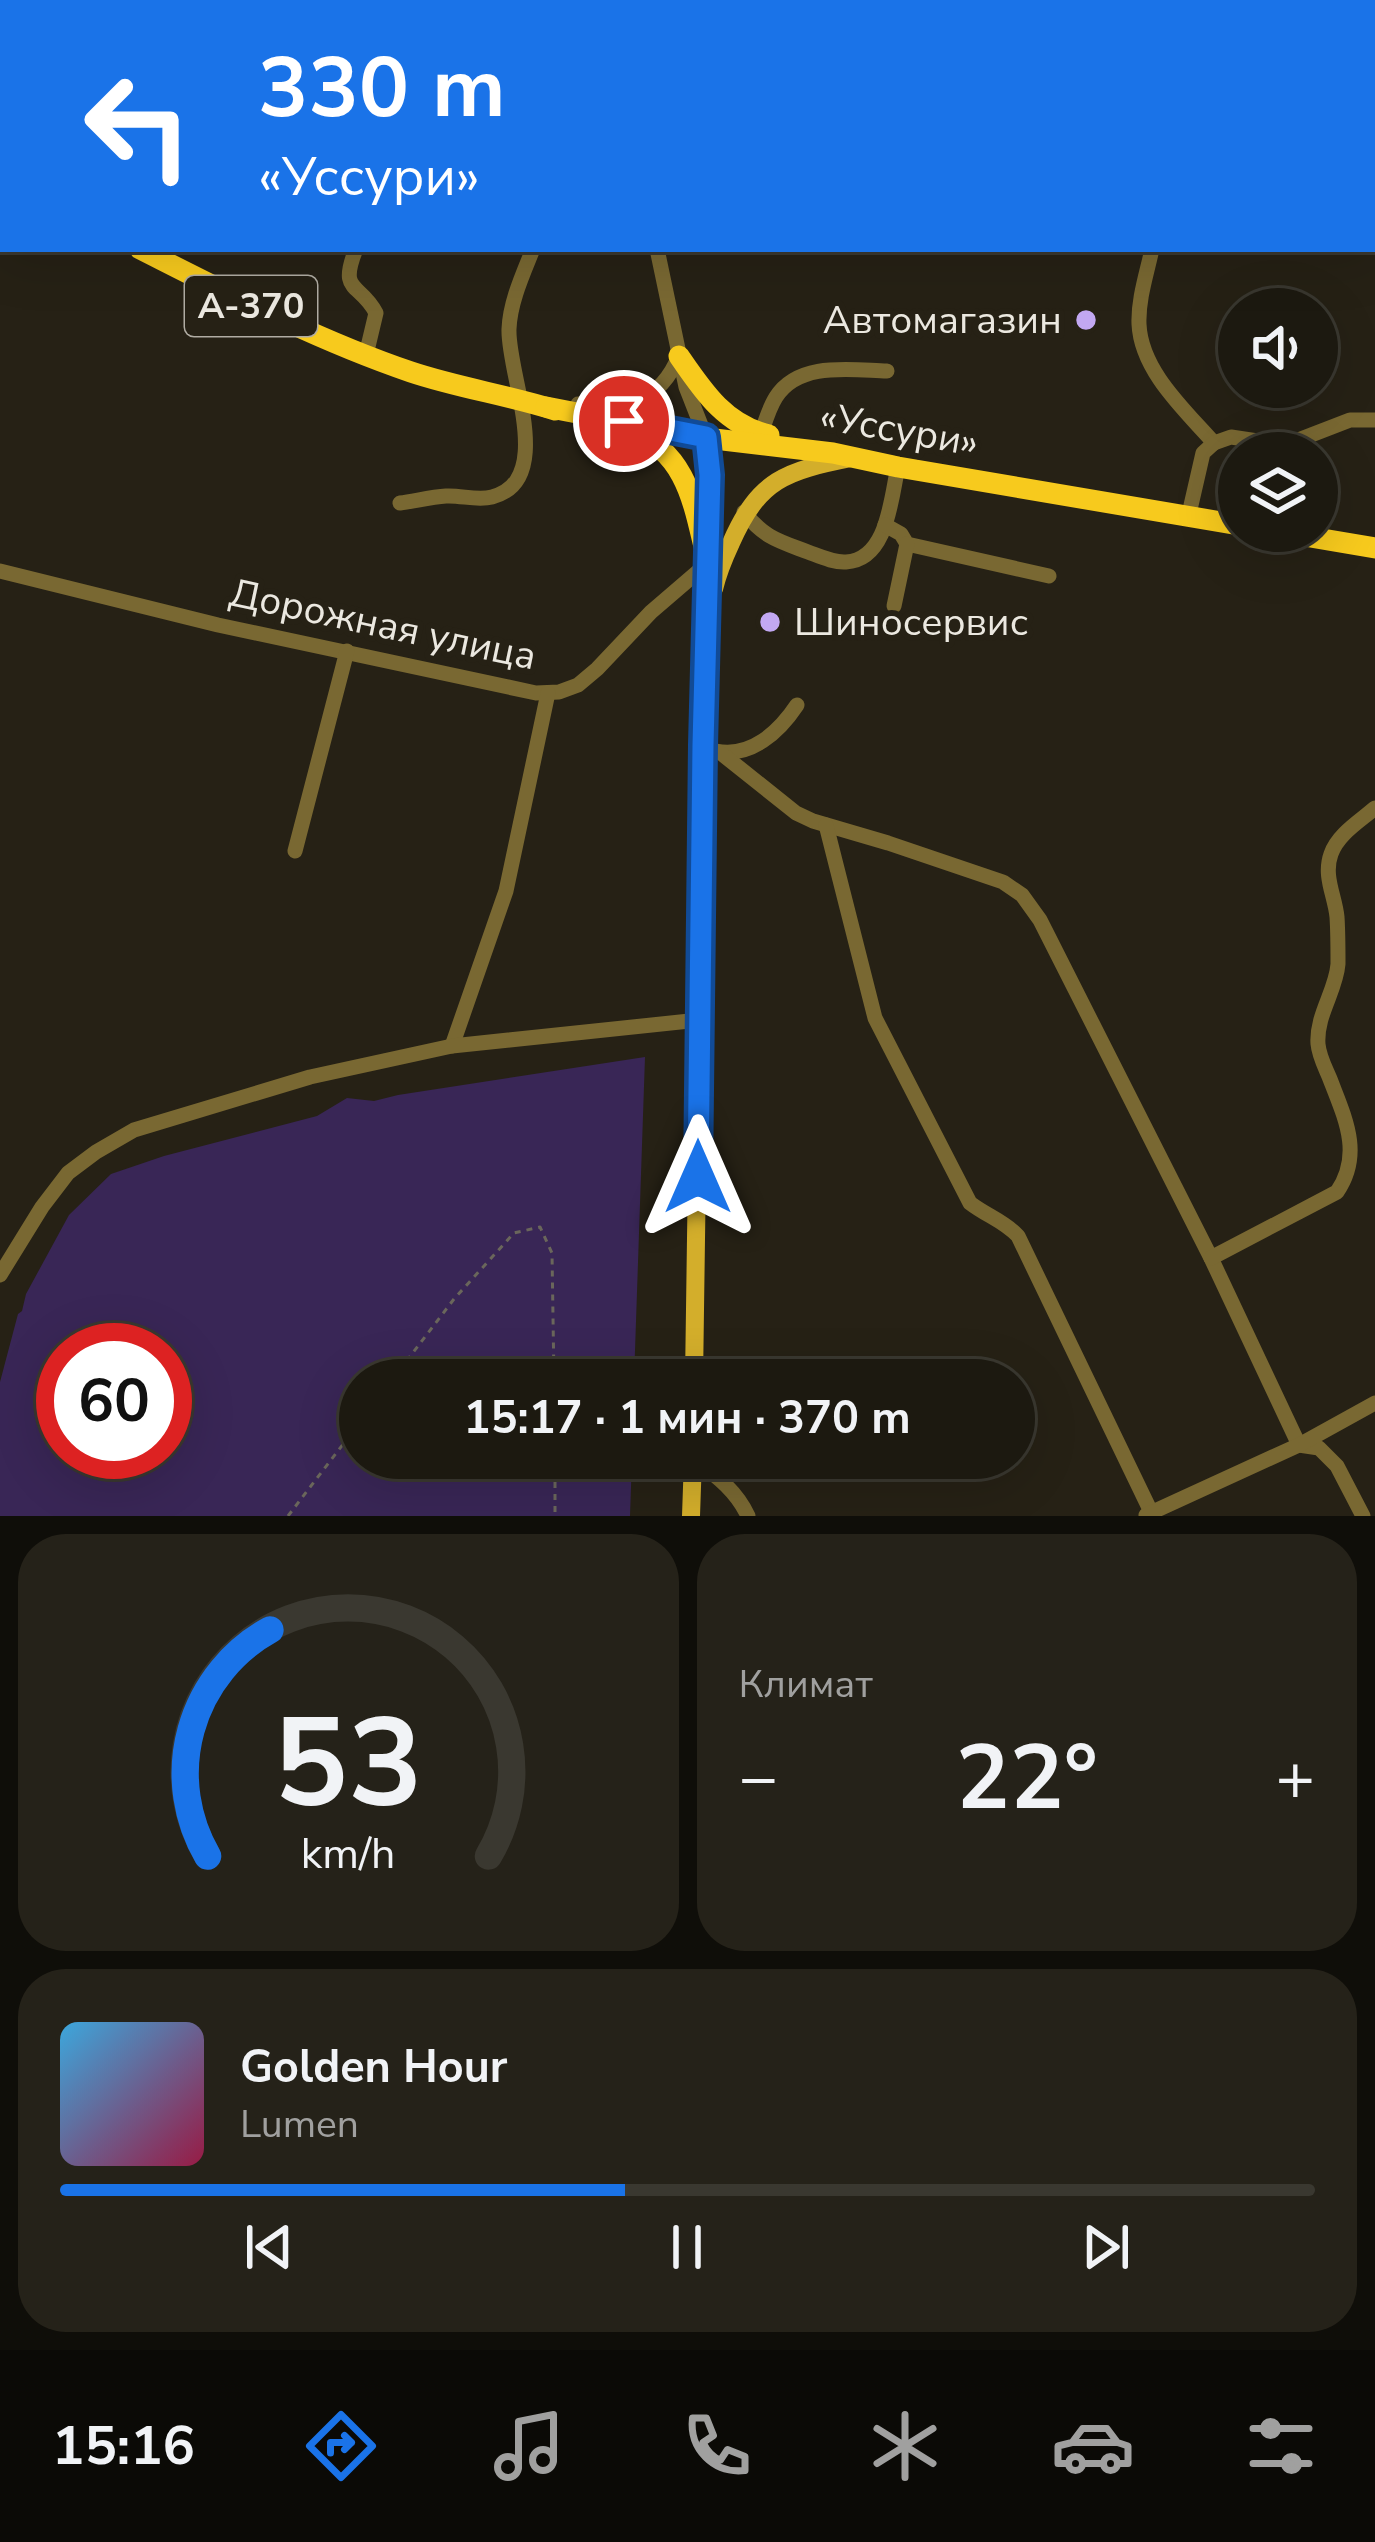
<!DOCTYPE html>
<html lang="ru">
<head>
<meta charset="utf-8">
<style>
  :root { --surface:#1c1910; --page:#252219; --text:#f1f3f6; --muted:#a0a09f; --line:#3a3830; --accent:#1a73e8 }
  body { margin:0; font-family:"Nunito Sans",sans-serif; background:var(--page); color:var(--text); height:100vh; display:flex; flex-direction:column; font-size:45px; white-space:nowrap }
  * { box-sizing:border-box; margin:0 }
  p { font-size:39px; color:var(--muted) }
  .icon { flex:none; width:66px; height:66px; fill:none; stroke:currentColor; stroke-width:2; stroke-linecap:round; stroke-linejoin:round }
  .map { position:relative; height:1516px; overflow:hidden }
  .details { display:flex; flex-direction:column; gap:18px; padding:18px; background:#0f0e09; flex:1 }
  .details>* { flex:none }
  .top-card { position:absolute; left:0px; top:0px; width:1377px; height:252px; box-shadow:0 12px 48px #0002,0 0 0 3px var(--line); background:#1a73e8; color:#fff; overflow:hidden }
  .tools { position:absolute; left:1218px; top:288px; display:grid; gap:24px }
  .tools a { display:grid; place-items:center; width:120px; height:120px; border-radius:50%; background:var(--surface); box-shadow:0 12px 48px #0002,0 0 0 3px var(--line); font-size:60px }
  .speed { position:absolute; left:36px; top:1323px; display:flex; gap:24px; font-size:60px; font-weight:700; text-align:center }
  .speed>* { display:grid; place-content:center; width:156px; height:156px; border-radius:50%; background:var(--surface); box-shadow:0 12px 48px #0002,0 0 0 3px var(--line); line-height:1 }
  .speed .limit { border:18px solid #d22; background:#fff; color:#111 }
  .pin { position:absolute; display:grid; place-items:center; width:102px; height:102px; color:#fff; margin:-51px; border:6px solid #fff; border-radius:50%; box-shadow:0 3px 12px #0007 }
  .me { position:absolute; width:132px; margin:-66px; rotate:0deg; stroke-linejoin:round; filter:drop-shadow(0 0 9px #0008) }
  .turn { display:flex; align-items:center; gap:42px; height:252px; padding:0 60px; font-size:54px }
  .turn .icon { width:156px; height:156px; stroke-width:2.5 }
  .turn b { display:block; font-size:84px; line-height:102px }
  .big { font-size:90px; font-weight:700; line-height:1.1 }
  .details .card { flex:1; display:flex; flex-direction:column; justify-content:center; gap:18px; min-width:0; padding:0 42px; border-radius:48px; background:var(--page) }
  .details .dial { align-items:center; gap:0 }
  .dial svg { height:312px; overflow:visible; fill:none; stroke:var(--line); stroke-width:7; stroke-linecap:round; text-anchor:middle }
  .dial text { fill:var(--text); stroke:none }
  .song { display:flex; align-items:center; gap:36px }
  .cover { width:144px; height:144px; border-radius:18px; background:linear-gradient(135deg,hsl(200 70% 55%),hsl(340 70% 35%)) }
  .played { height:12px; border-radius:6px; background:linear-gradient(90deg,var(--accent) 45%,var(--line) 45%) }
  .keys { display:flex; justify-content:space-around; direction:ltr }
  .heat { display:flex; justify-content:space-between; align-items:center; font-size:66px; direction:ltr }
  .details .tiles { flex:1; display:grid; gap:18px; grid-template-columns:1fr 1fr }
  .card:last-child { grid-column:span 2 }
  .trip { position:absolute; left:339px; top:1359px; width:696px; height:120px; border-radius:60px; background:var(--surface); box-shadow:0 12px 48px #0002,0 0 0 3px var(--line); font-weight:700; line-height:120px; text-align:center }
  .tabs { display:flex; height:192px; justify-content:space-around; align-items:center; background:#0b0a06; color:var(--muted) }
  .tabs .icon { width:84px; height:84px }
  .tabs .current { color:var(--accent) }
  .tabs b { font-size:54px; color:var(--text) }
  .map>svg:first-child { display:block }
</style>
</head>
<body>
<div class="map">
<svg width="1375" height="1516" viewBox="0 0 1375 1516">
  <rect width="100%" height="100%" fill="#262115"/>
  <path fill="#392656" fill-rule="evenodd" d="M645 1057 634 1380H360V1458H632L630 1516H0V1382L18 1314 22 1311 26 1294 69 1215 111 1174 164 1156 317 1116 347 1098 374 1101 398 1095ZM63 1350H165V1452H63Z"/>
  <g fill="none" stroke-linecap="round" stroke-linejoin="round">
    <g stroke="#6a665b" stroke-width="3" stroke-dasharray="6 6" stroke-linecap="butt">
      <polyline points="392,1380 454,1299 514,1233 540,1227 552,1253 554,1380"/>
      <polyline points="555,1458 555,1516"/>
      <polyline points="288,1516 360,1422"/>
    </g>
    <g stroke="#796832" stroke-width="15">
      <polyline points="613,0 614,3"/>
      <polyline points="0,219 3,219"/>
      <path d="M356 249C338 294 360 282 376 313L366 355"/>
      <polyline points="657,249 686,387 706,438"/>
      <path d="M1152 249C1147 273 1138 299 1139 324 1141 371 1185 410 1214 443"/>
      <path d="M578 404C625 411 660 402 679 356"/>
      <path d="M761 434C765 422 769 408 776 397 799 361 851 370 887 371"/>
      <path d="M400 503C415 501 431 497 446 496 461 495 477 501 492 497 557 480 507 374 509 329 510 302 523 274 533 249"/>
      <path d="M744 512C764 538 779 541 808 552 819 556 834 563 846 562 888 560 891 497 898 467"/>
      <polyline points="1189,514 1203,453 1214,443 1231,437 1272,443 1293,442 1350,420 1375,420"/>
      <polyline points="885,525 901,534 907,544 1049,576"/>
      <polyline points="0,571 218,625 536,693 559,692 578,685 597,669 651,612 708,563"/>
      <polyline points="894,606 907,544"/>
      <path d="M716 751C751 758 779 732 797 705"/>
      <polyline points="722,754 796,813 813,821 888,843 1003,882 1022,895 1040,920 1211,1258 1299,1445 1319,1448 1337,1466 1363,1516"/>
      <path d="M826 825 875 1018 970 1203C987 1216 1004 1221 1018 1236L1153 1516"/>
      <polyline points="295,851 347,651"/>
      <polyline points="452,1046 506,891 548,693"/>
      <path d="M1211 1258 1337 1192C1363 1154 1345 1118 1330 1079 1325 1067 1319 1056 1318 1044 1316 1015 1336 991 1338 964 1338 949 1338 932 1337 917 1335 896 1323 876 1331 854 1338 834 1360 821 1375 808"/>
      <polyline points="0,1275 42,1207 68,1173 96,1152 134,1130 310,1077 452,1046 699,1020"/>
      <path d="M693 1458C715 1475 736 1490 748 1516"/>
      <polyline points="1146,1515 1299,1445 1375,1403"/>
    </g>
    <g stroke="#d3ae2b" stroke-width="18">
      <path d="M714 589C718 572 724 558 731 543 759 479 786 471 851 458"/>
      <polyline points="694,1380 703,745 710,475 706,438"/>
      <polyline points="691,1516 693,1458"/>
    </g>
    <g stroke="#f7ca1d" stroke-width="21">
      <polyline points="0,176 3,178"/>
      <path d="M140 249C229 294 317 340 411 372 459 388 508 395 555 410"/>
      <path d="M679 356C703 391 725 425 769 435"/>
      <polyline points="546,407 706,438 833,453 898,467 1239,525"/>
      <path d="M631 431C690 454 694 509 708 563"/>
      <polyline points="1275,531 1375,548"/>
    </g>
  </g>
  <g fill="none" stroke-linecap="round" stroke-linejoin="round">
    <defs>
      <polyline id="route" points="624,421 706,437 710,475 703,745 698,1177"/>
    </defs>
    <use href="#route" stroke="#114b97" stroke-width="30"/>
    <use href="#route" stroke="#1a73e8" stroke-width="21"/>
  </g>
  <g fill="#c2a8f2" stroke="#262115" stroke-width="4.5">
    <circle cx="1086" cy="320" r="12"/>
    <circle cx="770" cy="622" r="12"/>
  </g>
  <g text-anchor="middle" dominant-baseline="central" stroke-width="12" stroke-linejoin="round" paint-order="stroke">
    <rect fill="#262115" stroke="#b0aca3" stroke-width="3" x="185" y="276" width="132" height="60" rx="9"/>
    <g font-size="36" font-weight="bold" fill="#ebe8e0">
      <text x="251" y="306">А-370</text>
    </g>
    <g font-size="39" fill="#ebe8e0" stroke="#262115" text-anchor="end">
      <text x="1062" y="320">Автомагазин</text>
      <text x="794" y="622" text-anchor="start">Шиносервис</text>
    </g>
    <g font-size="39" fill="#ebe8e0" stroke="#262115">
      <text transform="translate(899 430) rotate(10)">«Уссури»</text>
      <text transform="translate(383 625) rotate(12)">Дорожная улица</text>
    </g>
  </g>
</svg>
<div class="tools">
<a><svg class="icon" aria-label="sound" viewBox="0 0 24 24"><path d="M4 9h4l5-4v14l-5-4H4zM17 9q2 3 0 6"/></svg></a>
<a><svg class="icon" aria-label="layers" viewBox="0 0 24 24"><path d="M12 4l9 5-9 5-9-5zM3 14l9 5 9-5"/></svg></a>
</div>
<div class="speed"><div class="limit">60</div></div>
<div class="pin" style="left:624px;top:421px;background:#d93025"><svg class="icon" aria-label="arrive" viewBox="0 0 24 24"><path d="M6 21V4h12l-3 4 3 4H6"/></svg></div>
<svg class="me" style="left:698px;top:1177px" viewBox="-20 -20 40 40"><path d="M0-17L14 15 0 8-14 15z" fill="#1a73e8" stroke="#fff" stroke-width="4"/></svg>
<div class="trip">15:17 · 1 мин · 370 m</div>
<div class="top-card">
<div class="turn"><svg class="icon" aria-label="left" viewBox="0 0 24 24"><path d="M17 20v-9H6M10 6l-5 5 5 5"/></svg><div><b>330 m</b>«Уссури»</div></div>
</div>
</div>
<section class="details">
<div class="tiles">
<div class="card dial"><svg viewBox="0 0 100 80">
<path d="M14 69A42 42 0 1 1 86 69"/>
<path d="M14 69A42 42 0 0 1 30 11" stroke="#1a73e8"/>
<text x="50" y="56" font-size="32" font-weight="700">53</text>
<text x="50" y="72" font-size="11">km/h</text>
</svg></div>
<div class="card"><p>Климат</p>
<div class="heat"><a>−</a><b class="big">22°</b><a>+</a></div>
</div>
<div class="card">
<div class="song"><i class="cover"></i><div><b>Golden Hour</b><p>Lumen</p></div></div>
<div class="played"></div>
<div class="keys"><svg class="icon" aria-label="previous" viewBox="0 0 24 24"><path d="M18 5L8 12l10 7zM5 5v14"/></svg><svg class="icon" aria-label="pause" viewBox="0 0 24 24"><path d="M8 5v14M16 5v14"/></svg><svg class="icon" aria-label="next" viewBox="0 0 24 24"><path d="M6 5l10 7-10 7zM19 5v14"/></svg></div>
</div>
</div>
</section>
<nav class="tabs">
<b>15:16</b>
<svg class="icon current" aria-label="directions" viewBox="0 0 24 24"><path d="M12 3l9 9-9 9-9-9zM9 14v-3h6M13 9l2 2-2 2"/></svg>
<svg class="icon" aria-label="music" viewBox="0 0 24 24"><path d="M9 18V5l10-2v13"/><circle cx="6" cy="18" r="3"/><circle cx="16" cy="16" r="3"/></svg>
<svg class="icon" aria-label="phone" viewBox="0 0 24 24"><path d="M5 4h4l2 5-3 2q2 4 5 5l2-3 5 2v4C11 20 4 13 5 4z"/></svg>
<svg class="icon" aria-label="climate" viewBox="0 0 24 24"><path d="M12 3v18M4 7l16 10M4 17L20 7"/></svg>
<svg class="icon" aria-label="car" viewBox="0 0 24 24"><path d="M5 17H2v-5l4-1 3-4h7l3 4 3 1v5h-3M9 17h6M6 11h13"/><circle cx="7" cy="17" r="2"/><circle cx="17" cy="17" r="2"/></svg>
<svg class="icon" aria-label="filters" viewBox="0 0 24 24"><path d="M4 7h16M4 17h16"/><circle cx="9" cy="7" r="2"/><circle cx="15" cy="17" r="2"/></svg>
</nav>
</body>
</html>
